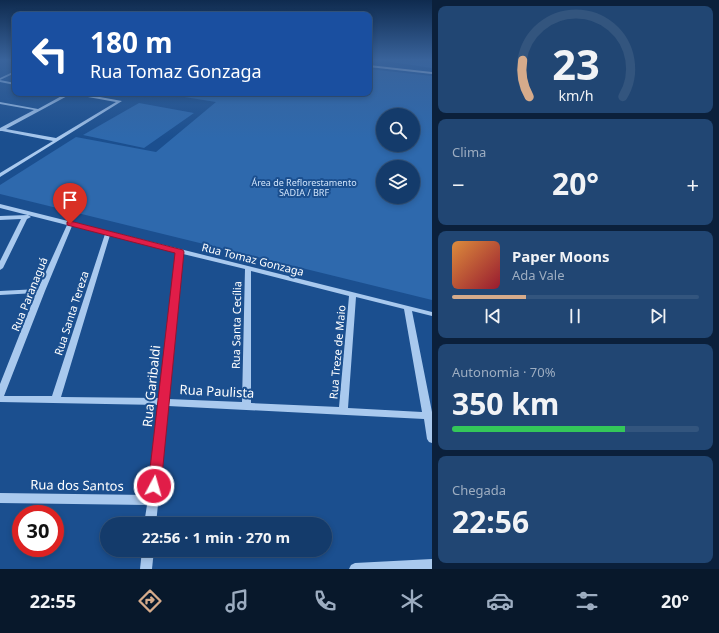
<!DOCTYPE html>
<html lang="pt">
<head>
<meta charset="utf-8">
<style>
  :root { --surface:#143b6b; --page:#214673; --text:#f1f3f6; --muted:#9dadc1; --line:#33557e; --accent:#d6ab8b }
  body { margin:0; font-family:"Noto Sans",sans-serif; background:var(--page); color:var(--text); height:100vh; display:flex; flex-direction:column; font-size:15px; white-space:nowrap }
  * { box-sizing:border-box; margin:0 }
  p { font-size:13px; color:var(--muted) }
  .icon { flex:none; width:22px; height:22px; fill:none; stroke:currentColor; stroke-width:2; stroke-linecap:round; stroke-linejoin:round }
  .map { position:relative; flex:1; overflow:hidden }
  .details { display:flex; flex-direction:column; gap:6px; padding:6px; background:#0b203b; width:287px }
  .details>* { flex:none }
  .top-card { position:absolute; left:12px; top:12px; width:360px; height:84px; border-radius:8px; box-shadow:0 2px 6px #0003,0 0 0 1px var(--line); background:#1a4fa0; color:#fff; overflow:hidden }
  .tools { position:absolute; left:376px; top:108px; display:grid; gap:8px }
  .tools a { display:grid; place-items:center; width:44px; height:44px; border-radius:50%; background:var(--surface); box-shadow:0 2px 6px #0003,0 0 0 1px var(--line); font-size:20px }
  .speed { position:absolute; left:12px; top:505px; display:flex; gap:8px; font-size:20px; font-weight:700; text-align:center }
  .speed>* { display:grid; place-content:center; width:52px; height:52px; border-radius:50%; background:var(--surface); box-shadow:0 2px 6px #0003,0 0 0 1px var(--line); line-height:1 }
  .speed .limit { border:6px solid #d22; background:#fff; color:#111 }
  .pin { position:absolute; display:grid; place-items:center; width:34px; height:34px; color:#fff; margin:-41px -17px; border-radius:50% 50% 50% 0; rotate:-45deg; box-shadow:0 0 4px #0007 }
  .pin .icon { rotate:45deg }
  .me { position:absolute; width:44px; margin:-22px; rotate:6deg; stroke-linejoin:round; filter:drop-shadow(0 0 3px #0008) }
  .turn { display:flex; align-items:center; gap:14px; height:84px; padding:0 12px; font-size:18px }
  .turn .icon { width:52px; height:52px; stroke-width:2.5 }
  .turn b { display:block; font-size:28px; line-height:34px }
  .big { font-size:30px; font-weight:700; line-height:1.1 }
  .details .widget { flex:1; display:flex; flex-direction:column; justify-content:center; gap:6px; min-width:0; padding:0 14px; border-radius:8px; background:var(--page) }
  .details .dial { align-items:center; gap:0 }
  .dial svg { height:104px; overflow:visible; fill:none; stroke:var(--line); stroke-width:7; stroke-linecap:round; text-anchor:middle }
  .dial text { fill:var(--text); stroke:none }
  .song { display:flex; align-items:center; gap:12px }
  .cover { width:48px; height:48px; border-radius:6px; background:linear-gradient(135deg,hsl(30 70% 55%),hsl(350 70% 35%)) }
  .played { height:4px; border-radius:2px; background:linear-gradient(90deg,var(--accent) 30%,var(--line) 30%) }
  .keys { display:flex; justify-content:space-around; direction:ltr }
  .heat { display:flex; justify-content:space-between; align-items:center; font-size:22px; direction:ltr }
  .charge { height:6px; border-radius:3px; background:linear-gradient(90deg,#34c759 70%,var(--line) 0) }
  .trip { position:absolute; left:100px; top:517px; width:232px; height:40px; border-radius:20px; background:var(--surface); box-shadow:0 2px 6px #0003,0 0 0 1px var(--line); font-weight:700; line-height:40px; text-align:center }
  .tabs { display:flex; height:64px; justify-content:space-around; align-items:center; background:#08182b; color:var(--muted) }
  .tabs .icon { width:28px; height:28px }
  .tabs .selected { color:var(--accent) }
  .tabs b { font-size:18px; color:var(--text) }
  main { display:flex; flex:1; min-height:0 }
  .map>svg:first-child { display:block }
</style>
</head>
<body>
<main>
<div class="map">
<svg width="432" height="569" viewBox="0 0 432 569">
  <rect width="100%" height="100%" fill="#1b4f8f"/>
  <g fill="#2e69ad" fill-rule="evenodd">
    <polygon points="369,60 432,60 432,68 377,60"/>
    <path d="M369 69 432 76V300L0 194V185L76 137 156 152 216 102 159 93H369ZM383 115H413V145H383ZM383 167H413V197H383Z"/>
    <polygon points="139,103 194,113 144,148 83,135"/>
  </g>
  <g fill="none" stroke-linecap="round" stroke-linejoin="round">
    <g fill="#a9c9ee" fill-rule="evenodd">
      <polygon points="15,71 15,73 0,80 15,83 15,85 0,82 0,78"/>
      <path d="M67 93H78L122 101 0 177V173L53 141 2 131H0V128L34 110 0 104V102L38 109ZM71 94 116 102 56 138 6 129Z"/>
      <path d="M0 204 432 312V316L412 311 432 412V443L429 442 427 439 424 419 168 406 156 524H144L147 505 0 503V493L148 495 159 405 0 402V384L36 293 0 295V291L38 289 67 225 0 208ZM72 226 105 234 52 396H4L45 291ZM110 235 177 252 159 398 61 397ZM183 254 245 269 242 402 168 399ZM251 271 349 296 339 407 251 403ZM356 297 404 309 422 412 348 408Z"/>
      <polygon points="28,215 31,217 27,219 3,268 0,270 0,261 21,219 0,220 0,216"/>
      <polygon points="142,550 154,550 152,569 140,569"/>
      <polygon points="432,559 432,569 349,569 351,565 355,563"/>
    </g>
    <polygon fill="#f0f6ff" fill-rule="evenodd" points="369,65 432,72 432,74 369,67"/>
  </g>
  <linearGradient id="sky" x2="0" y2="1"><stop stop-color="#0f2b4f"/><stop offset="0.43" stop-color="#39639b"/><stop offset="1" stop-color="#39639b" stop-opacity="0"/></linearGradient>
  <rect width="432" height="139" fill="url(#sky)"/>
  <polygon fill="#e11d48" stroke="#92132f" points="70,221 183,250 184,252 161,486 159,490 154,492 150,490 148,486 175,253 67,225 67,222"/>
  <g text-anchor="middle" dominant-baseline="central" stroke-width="4" stroke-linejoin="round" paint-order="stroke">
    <g font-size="9" fill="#cfe3fa" stroke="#1b4f8f">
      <text x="304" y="182">Área de Reflorestamento<tspan x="304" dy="10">SADIA / BRF</tspan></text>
    </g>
    <g font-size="11" fill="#fff" stroke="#1b4f8f">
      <text transform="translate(253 259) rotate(14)">Rua Tomaz Gonzaga</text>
      <text transform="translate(29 294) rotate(-68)">Rua Paranaguá</text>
      <text transform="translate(71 313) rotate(-72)">Rua Santa Tereza</text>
      <text transform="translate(236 325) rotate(-89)">Rua Santa Cecília</text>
      <text transform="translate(337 352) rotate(-85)">Rua Treze de Maio</text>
    </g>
    <g font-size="13" fill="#fff" stroke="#1b4f8f">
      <text transform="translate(151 386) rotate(-84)">Rua Garibaldi</text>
      <text transform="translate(217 391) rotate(3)">Rua Paulista</text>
      <text transform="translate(77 485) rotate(1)">Rua dos Santos</text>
    </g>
  </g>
</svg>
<div class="tools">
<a><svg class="icon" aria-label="search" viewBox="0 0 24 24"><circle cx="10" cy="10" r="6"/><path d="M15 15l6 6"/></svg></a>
<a><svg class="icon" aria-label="layers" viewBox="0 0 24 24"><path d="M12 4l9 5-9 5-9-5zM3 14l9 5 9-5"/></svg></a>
</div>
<div class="speed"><div class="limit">30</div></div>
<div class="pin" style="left:70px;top:224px;background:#d93025"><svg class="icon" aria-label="arrive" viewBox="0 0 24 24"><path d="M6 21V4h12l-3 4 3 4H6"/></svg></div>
<svg class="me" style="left:154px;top:486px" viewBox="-20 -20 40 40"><circle r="17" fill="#e11d48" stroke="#fff" stroke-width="3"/><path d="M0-11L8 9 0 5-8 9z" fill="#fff"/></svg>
<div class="trip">22:56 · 1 min · 270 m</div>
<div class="top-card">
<div class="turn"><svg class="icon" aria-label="left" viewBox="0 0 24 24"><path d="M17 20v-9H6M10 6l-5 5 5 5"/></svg><div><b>180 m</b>Rua Tomaz Gonzaga</div></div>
</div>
</div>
<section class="details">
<div class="widget dial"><svg viewBox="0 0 100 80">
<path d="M14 69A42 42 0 1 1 86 69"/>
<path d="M14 69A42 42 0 0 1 9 41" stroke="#d6ab8b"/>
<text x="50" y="56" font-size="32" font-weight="700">23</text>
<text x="50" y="72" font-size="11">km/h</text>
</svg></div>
<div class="widget"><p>Clima</p>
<div class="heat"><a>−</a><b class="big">20°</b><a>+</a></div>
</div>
<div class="widget">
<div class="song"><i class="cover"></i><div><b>Paper Moons</b><p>Ada Vale</p></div></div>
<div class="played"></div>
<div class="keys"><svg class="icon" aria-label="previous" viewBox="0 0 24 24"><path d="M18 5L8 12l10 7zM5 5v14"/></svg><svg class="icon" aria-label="pause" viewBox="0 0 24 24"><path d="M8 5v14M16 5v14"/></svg><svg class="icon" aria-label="next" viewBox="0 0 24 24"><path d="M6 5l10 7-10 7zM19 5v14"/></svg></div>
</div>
<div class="widget"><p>Autonomia · 70%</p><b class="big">350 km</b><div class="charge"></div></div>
<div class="widget"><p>Chegada</p><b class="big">22:56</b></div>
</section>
</main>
<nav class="tabs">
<b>22:55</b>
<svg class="icon selected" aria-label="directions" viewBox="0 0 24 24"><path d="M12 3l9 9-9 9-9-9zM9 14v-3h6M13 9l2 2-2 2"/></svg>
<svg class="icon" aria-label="music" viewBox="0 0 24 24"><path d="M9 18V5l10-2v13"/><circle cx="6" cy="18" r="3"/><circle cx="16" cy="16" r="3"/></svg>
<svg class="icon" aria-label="phone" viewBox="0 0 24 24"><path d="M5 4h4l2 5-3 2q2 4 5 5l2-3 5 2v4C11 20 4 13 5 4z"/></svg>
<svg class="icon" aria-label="climate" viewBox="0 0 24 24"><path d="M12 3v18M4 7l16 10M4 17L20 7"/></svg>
<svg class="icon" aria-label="car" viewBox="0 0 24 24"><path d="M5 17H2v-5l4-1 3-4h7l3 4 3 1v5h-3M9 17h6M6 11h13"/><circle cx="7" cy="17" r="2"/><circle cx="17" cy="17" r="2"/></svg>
<svg class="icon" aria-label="filters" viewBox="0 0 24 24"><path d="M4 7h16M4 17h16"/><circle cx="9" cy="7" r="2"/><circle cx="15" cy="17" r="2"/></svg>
<b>20°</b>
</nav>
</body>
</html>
